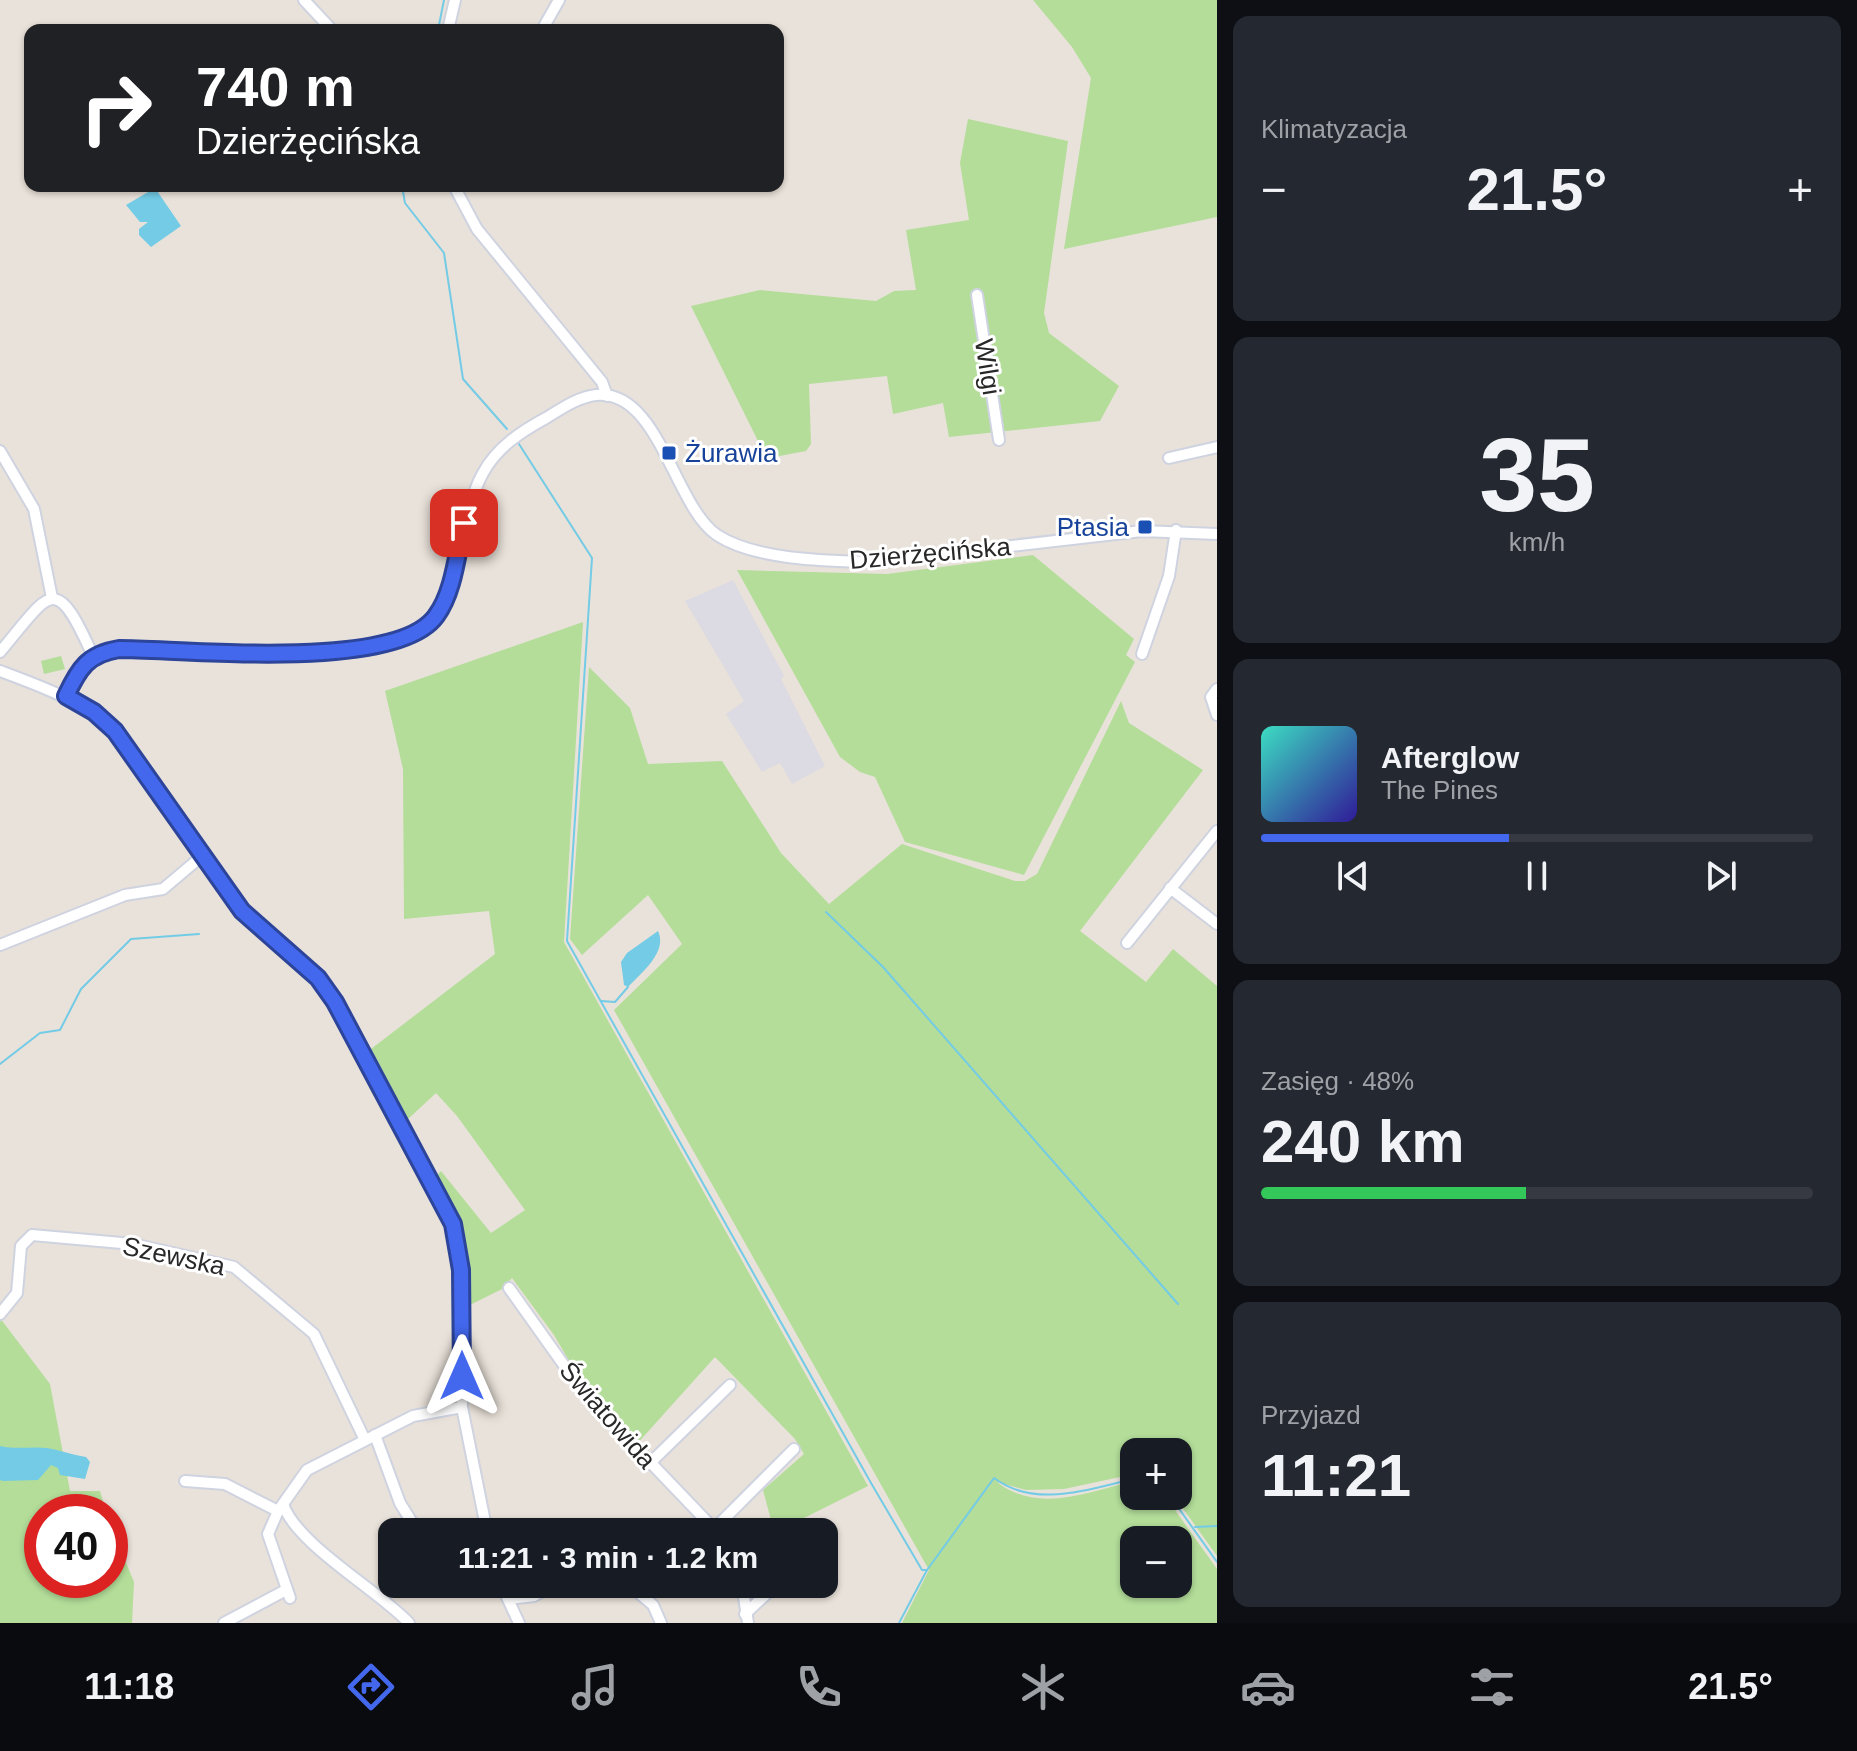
<!DOCTYPE html>
<html lang="pl">
<head>
<meta charset="utf-8">
<style>
  :root { --surface:#171b24; --page:#242831; --text:#f1f3f6; --muted:#9ea1a6; --line:#363941; --accent:#4368ed }
  body { margin:0; font-family:Helvetica,sans-serif; background:var(--page); color:var(--text); height:100vh; display:flex; flex-direction:column; font-size:30px; white-space:nowrap }
  * { box-sizing:border-box; margin:0 }
  p { font-size:26px; color:var(--muted) }
  .icon { flex:none; width:44px; height:44px; fill:none; stroke:currentColor; stroke-width:2; stroke-linecap:round; stroke-linejoin:round }
  .map { position:relative; flex:1; overflow:hidden }
  .sheet { display:flex; flex-direction:column; gap:16px; padding:16px; background:#0d0f14; width:640px }
  .sheet>* { flex:none }
  .banner { position:absolute; left:24px; top:24px; width:760px; height:168px; border-radius:16px; box-shadow:0 2px 6px #0004; background:#202124; color:#fff; overflow:hidden }
  .controls { position:absolute; left:1120px; top:1438px; display:grid; gap:16px }
  .controls a { display:grid; place-items:center; width:72px; height:72px; border-radius:16px; background:var(--surface); box-shadow:0 2px 6px #0004; font-size:40px }
  .speed { position:absolute; left:24px; top:1494px; display:flex; gap:16px; font-size:40px; font-weight:700; text-align:center }
  .speed>* { display:grid; place-content:center; width:104px; height:104px; border-radius:50%; background:var(--surface); box-shadow:0 2px 6px #0004; line-height:1 }
  .speed .limit { border:12px solid #d22; background:#fff; color:#111 }
  .pin { position:absolute; display:grid; place-items:center; width:68px; height:68px; color:#fff; margin:-34px; border-radius:16px; box-shadow:0 4px 12px #0006 }
  .me { position:absolute; width:88px; margin:-44px; rotate:0deg; stroke-linejoin:round; filter:drop-shadow(0 0 6px #0008) }
  .turn { display:flex; align-items:center; gap:28px; height:168px; padding:0 40px; font-size:36px }
  .turn .icon { width:104px; height:104px; stroke-width:2.5 }
  .turn b { display:block; font-size:56px; line-height:68px }
  .big { font-size:60px; font-weight:700; line-height:1.1 }
  .sheet .card { flex:1; display:flex; flex-direction:column; justify-content:center; gap:12px; min-width:0; padding:0 28px; border-radius:16px; background:var(--page) }
  .sheet .dial { align-items:center; gap:0 }
  .dial b { font-size:104px; line-height:1 }
  .song { display:flex; align-items:center; gap:24px }
  .cover { width:96px; height:96px; border-radius:12px; background:linear-gradient(135deg,hsl(170 70% 55%),hsl(250 70% 35%)) }
  .played { height:8px; border-radius:4px; background:linear-gradient(90deg,var(--accent) 45%,var(--line) 45%) }
  .keys { display:flex; justify-content:space-around; direction:ltr }
  .heat { display:flex; justify-content:space-between; align-items:center; font-size:44px; direction:ltr }
  .charge { height:12px; border-radius:6px; background:linear-gradient(90deg,#34c759 48%,var(--line) 0) }
  .trip { position:absolute; left:378px; top:1518px; width:460px; height:80px; border-radius:16px; background:var(--surface); box-shadow:0 2px 6px #0004; font-weight:700; line-height:80px; text-align:center }
  .tab-bar { display:flex; height:128px; justify-content:space-around; align-items:center; background:#090b0e; color:var(--muted) }
  .tab-bar .icon { width:56px; height:56px }
  .tab-bar .on { color:var(--accent) }
  .tab-bar b { font-size:36px; color:var(--text) }
  main { display:flex; flex:1; min-height:0 }
  .map>svg:first-child { display:block }
</style>
</head>
<body>
<main>
<div class="map">
<svg width="1217" height="1623" viewBox="0 0 1217 1623">
  <rect width="100%" height="100%" fill="#e9e2da"/>
  <polygon fill="#dcdae2" points="733,580 784,676 781,679 825,766 792,784 780,763 762,772 726,714 744,701 685,601"/>
  <g fill="#b3dd99" fill-rule="evenodd">
    <polygon points="1033,0 1217,0 1217,217 1064,249 1091,78 1072,47"/>
    <polygon points="968,119 1068,141 1044,313 1049,333 1119,386 1100,421 949,437 943,403 893,414 887,376 809,384 811,444 806,451 758,460 757,439 691,306 760,290 876,301 894,291 916,290 906,230 969,220 960,163"/>
    <polygon points="1033,555 1134,639 1126,655 1135,662 1024,875 905,842 875,777 860,772 840,757 737,570 887,574"/>
    <path d="M583 622 564 942 868 1486 800 1520H771L763 1490 804 1454 795 1439 715 1357 636 1445 588 1393 554 1335 512 1278 502 1289 468 1306C467 1258 457 1220 436 1176L441 1171 491 1233 525 1210 457 1116 436 1093 408 1119 371 1049 495 954 489 911 404 919 403 769 385 691Z"/>
    <polygon points="61,656 65,669 44,674 41,661"/>
    <path d="M589 667 630 708 648 764 722 761 781 853 829 904 902 844 1015 881H1025L1037 874 1121 701 1129 723 1203 770 1080 931 1146 982 1173 949 1217 986V1556L1174 1496H1178V1452H1134V1474L1064 1489 1026 1490 997 1482C1037 1514 1089 1492 1134 1481V1496H1165L1217 1569V1623H902L929 1570 614 1010 682 944 648 895 582 955 570 939ZM1134 1540H1178V1584H1134Z"/>
    <polygon points="0,1318 50,1384 70,1491 100,1491 106,1512 42,1512 42,1580 110,1580 110,1524 134,1582 132,1623 0,1623"/>
  </g>
  <g fill="#73cbe6">
    <polygon points="155,188 181,226 151,247 139,235 139,229 148,222 140,222 126,205"/>
    <path d="M658 931C668 952 641 973 628 987L624 985 621 962 627 953Z"/>
    <path d="M0 1446C17 1450 30 1446 47 1448 60 1450 72 1455 86 1457L90 1462 85 1479 60 1475 58 1468 51 1465 38 1480 3 1481 0 1480Z"/>
  </g>
  <g fill="none" stroke-linecap="round" stroke-linejoin="round">
    <g stroke="#73cbe6" stroke-width="2">
      <polyline points="438,30 444,0"/>
      <polyline points="402,186 405,203 444,253 463,379 507,429"/>
      <polyline points="519,444 592,558 567,941 871,1483 922,1570 927,1570"/>
      <polyline points="826,912 883,967 1178,1304"/>
      <polyline points="601,1001 615,1002 628,987"/>
      <polyline points="0,1064 40,1033 60,1030 81,989 131,939 199,934"/>
      <polyline points="1170,1496 1217,1562"/>
      <polyline points="1195,1527 1217,1526"/>
      <path d="M899 1623 927 1570 994 1478C1036 1509 1087 1489 1134 1479"/>
    </g>
    <defs>
      <g id="minor">
        <polyline points="304,0 332,30"/>
        <polyline points="448,30 455,0"/>
        <polyline points="542,30 559,0"/>
        <polyline points="454,186 477,229 602,382 607,396"/>
        <polyline points="977,295 999,440"/>
        <polyline points="0,451 34,509 52,598"/>
        <polyline points="1169,458 1217,447"/>
        <path d="M0 652C51 591 55 571 93 656"/>
        <polyline points="1142,654 1169,576 1176,530"/>
        <path d="M0 671C43 687 80 700 115 731L242 911 328 990 445 1206 457 1237 461 1270 462 1407 487 1532"/>
        <polyline points="1217,689 1211,697 1217,715"/>
        <path d="M66 696 82 664 106 651C194 637 334 676 413 635 461 609 457 519 483 473 497 447 522 431 546 418 561 409 578 397 596 395 659 389 674 506 717 535 755 560 826 561 871 562L1142 531 1217 534"/>
        <polyline points="1170,888 1217,924"/>
        <polyline points="1127,943 1217,831"/>
        <polyline points="0,945 125,895 163,889 202,856"/>
        <polyline points="509,1288 583,1392 717,1532"/>
        <polyline points="0,1314 17,1293 21,1246 32,1235 133,1244 234,1267 314,1334 365,1440"/>
        <polyline points="375,1435 400,1503 418,1532"/>
        <polyline points="649,1464 730,1385"/>
        <polyline points="185,1481 225,1484 278,1511"/>
        <path d="M283 1504C296 1544 378 1590 409 1623"/>
        <polyline points="715,1528 794,1449"/>
        <polyline points="824,1539 827,1536"/>
        <polyline points="501,1584 519,1623"/>
        <polyline points="628,1584 653,1605 661,1623"/>
        <polyline points="742,1584 748,1623"/>
        <polyline points="290,1598 268,1534 278,1511 307,1470 413,1416 462,1407"/>
        <polyline points="508,1599 534,1596 555,1584"/>
        <polyline points="745,1614 777,1584"/>
        <polyline points="224,1623 286,1590"/>
      </g>
    </defs>
    <use href="#minor" stroke="#cfd3e0" stroke-width="14"/>
    <use href="#minor" stroke="#fff" stroke-width="10"/>
  </g>
  <g fill="none" stroke-linecap="round" stroke-linejoin="round">
    <defs>
      <path id="route" d="M462 1376 461 1270 453 1224 335 1002 318 978 242 911 115 731 94 712 66 696C79 668 88 654 119 649 185 649 396 672 436 616 454 592 457 552 464 523"/>
    </defs>
    <use href="#route" stroke="#2c449a" stroke-width="20"/>
    <use href="#route" stroke="#4368ed" stroke-width="14"/>
  </g>
  <g fill="#1a4fb4" stroke="#fff" stroke-width="3">
    <rect x="661" y="445" width="16" height="16" rx="4"/>
    <rect x="1137" y="519" width="16" height="16" rx="4"/>
  </g>
  <g text-anchor="middle" dominant-baseline="central" stroke-width="6" stroke-linejoin="round" paint-order="stroke">
    <g font-size="26" fill="#282828" stroke="#fff">
      <text transform="translate(988 367) rotate(81)">Wilgi</text>
      <text transform="translate(930 553) rotate(-5)">Dzierżęcińska</text>
      <text transform="translate(174 1256) rotate(12)">Szewska</text>
      <text transform="translate(608 1415) rotate(49)">Światowida</text>
    </g>
    <g font-size="26" fill="#164399" stroke="#fff" text-anchor="start">
      <text x="685" y="453">Żurawia</text>
      <text x="1129" y="527" text-anchor="end">Ptasia</text>
    </g>
  </g>
</svg>
<div class="controls">
<a>+</a>
<a>−</a>
</div>
<div class="speed"><div class="limit">40</div></div>
<div class="pin" style="left:464px;top:523px;background:#d93025"><svg class="icon" aria-label="arrive" viewBox="0 0 24 24"><path d="M6 21V4h12l-3 4 3 4H6"/></svg></div>
<svg class="me" style="left:462px;top:1376px" viewBox="-20 -20 40 40"><path d="M0-17L14 15 0 8-14 15z" fill="#4368ed" stroke="#fff" stroke-width="4"/></svg>
<div class="trip">11:21 · 3 min · 1.2 km</div>
<div class="banner">
<div class="turn"><svg class="icon" aria-label="right" viewBox="0 0 24 24"><path d="M7 20v-9h11M14 6l5 5-5 5"/></svg><div><b>740 m</b>Dzierżęcińska</div></div>
</div>
</div>
<section class="sheet">
<div class="card"><p>Klimatyzacja</p>
<div class="heat"><a>−</a><b class="big">21.5°</b><a>+</a></div>
</div>
<div class="card dial"><b>35</b><p>km/h</p></div>
<div class="card">
<div class="song"><i class="cover"></i><div><b>Afterglow</b><p>The Pines</p></div></div>
<div class="played"></div>
<div class="keys"><svg class="icon" aria-label="previous" viewBox="0 0 24 24"><path d="M18 5L8 12l10 7zM5 5v14"/></svg><svg class="icon" aria-label="pause" viewBox="0 0 24 24"><path d="M8 5v14M16 5v14"/></svg><svg class="icon" aria-label="next" viewBox="0 0 24 24"><path d="M6 5l10 7-10 7zM19 5v14"/></svg></div>
</div>
<div class="card"><p>Zasięg · 48%</p><b class="big">240 km</b><div class="charge"></div></div>
<div class="card"><p>Przyjazd</p><b class="big">11:21</b></div>
</section>
</main>
<nav class="tab-bar">
<b>11:18</b>
<svg class="icon on" aria-label="directions" viewBox="0 0 24 24"><path d="M12 3l9 9-9 9-9-9zM9 14v-3h6M13 9l2 2-2 2"/></svg>
<svg class="icon" aria-label="music" viewBox="0 0 24 24"><path d="M9 18V5l10-2v13"/><circle cx="6" cy="18" r="3"/><circle cx="16" cy="16" r="3"/></svg>
<svg class="icon" aria-label="phone" viewBox="0 0 24 24"><path d="M5 4h4l2 5-3 2q2 4 5 5l2-3 5 2v4C11 20 4 13 5 4z"/></svg>
<svg class="icon" aria-label="climate" viewBox="0 0 24 24"><path d="M12 3v18M4 7l16 10M4 17L20 7"/></svg>
<svg class="icon" aria-label="car" viewBox="0 0 24 24"><path d="M5 17H2v-5l4-1 3-4h7l3 4 3 1v5h-3M9 17h6M6 11h13"/><circle cx="7" cy="17" r="2"/><circle cx="17" cy="17" r="2"/></svg>
<svg class="icon" aria-label="filters" viewBox="0 0 24 24"><path d="M4 7h16M4 17h16"/><circle cx="9" cy="7" r="2"/><circle cx="15" cy="17" r="2"/></svg>
<b>21.5°</b>
</nav>
</body>
</html>
